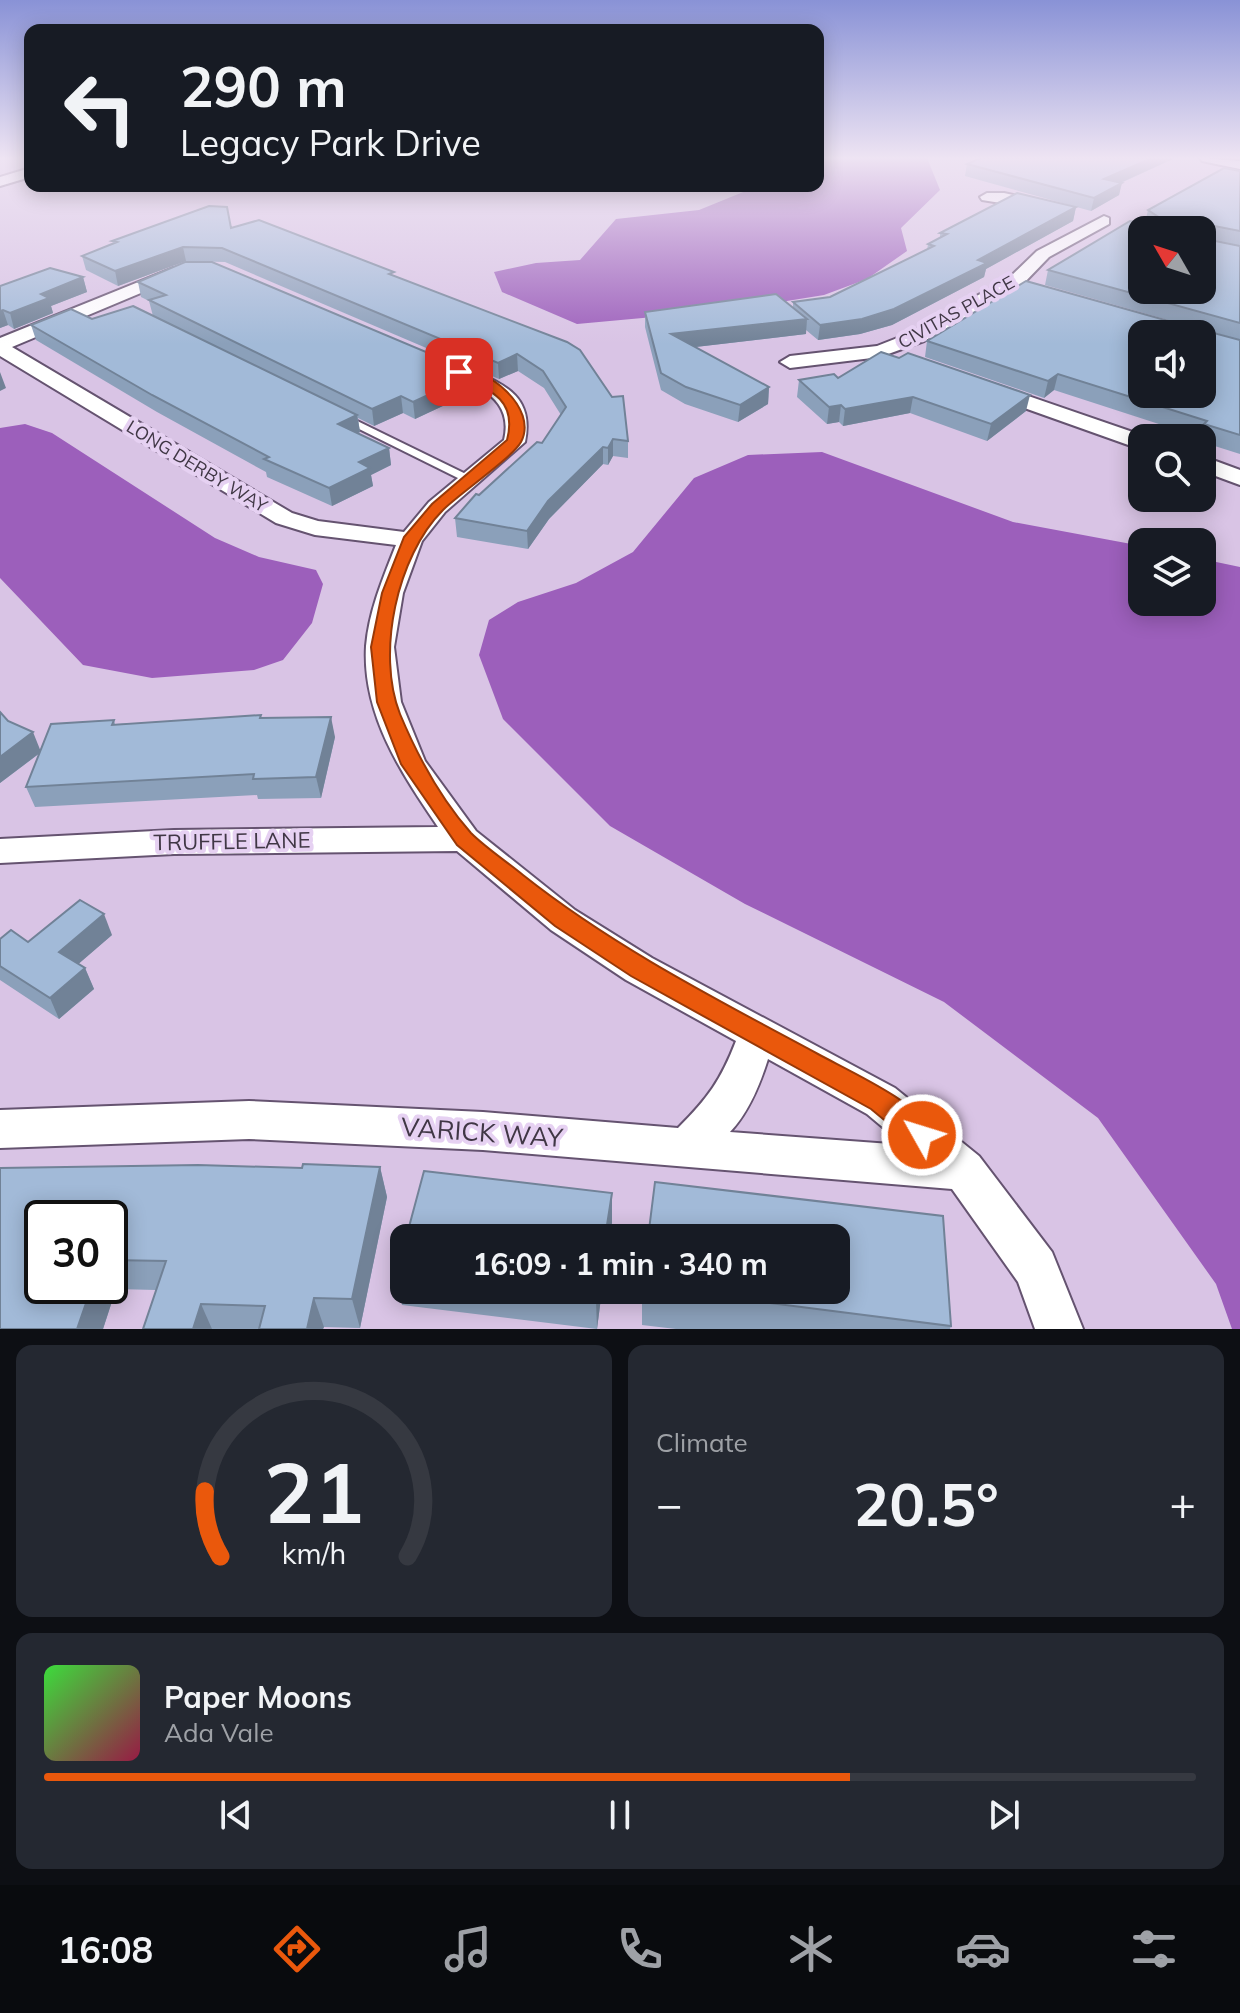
<!DOCTYPE html>
<html lang="en">
<head>
<meta charset="utf-8">
<style>
  :root { --surface:#171b24; --page:#242831; --text:#f1f3f6; --muted:#9ea1a6; --line:#363941; --accent:#ea580c }
  body { margin:0; font-family:Mulish,sans-serif; background:var(--page); color:var(--text); height:100vh; display:flex; flex-direction:column; font-size:30px; white-space:nowrap }
  * { box-sizing:border-box; margin:0 }
  p { font-size:26px; color:var(--muted) }
  .icon { flex:none; width:44px; height:44px; fill:none; stroke:currentColor; stroke-width:2; stroke-linecap:round; stroke-linejoin:round }
  .map { position:relative; height:1329px; overflow:hidden }
  .drawer { display:flex; flex-direction:column; gap:16px; padding:16px; background:#0d0f14; flex:1 }
  .drawer>* { flex:none }
  .top-card { position:absolute; left:24px; top:24px; width:800px; height:168px; border-radius:16px; box-shadow:0 4px 20px #0003; background:#171b24; color:var(--text); overflow:hidden }
  .needle { width:52px; rotate:309deg }
  .tools { position:absolute; left:1128px; top:216px; display:grid; gap:16px }
  .tools a { display:grid; place-items:center; width:88px; height:88px; border-radius:16px; background:var(--surface); box-shadow:0 4px 20px #0003; font-size:40px }
  .speed { position:absolute; left:24px; top:1200px; display:flex; gap:16px; font-size:40px; font-weight:700; text-align:center }
  .speed>* { display:grid; place-content:center; width:104px; height:104px; border-radius:50%; background:var(--surface); box-shadow:0 4px 20px #0003; line-height:1 }
  .speed .limit { border:4px solid #111; border-radius:12px; background:#fff; color:#111 }
  .pin { position:absolute; display:grid; place-items:center; width:68px; height:68px; color:#fff; margin:-34px; border-radius:16px; box-shadow:0 4px 12px #0006 }
  .me { position:absolute; width:88px; margin:-44px; rotate:309deg; stroke-linejoin:round; filter:drop-shadow(0 0 6px #0008) }
  .turn { display:flex; align-items:center; gap:28px; height:168px; padding:0 24px; font-size:36px }
  .turn .icon { width:104px; height:104px; stroke-width:2.5 }
  .turn b { display:block; font-size:56px; line-height:68px }
  .big { font-size:60px; font-weight:700; line-height:1.1 }
  .drawer .widget { flex:1; display:flex; flex-direction:column; justify-content:center; gap:12px; min-width:0; padding:0 28px; border-radius:16px; background:var(--page) }
  .drawer .dial { align-items:center; gap:0 }
  .dial svg { height:208px; overflow:visible; fill:none; stroke:var(--line); stroke-width:7; stroke-linecap:round; text-anchor:middle }
  .dial text { fill:var(--text); stroke:none }
  .song { display:flex; align-items:center; gap:24px }
  .cover { width:96px; height:96px; border-radius:12px; background:linear-gradient(135deg,hsl(120 70% 55%),hsl(340 70% 35%)) }
  .played { height:8px; border-radius:4px; background:linear-gradient(90deg,var(--accent) 70%,var(--line) 70%) }
  .keys { display:flex; justify-content:space-around; direction:ltr }
  .heat { display:flex; justify-content:space-between; align-items:center; font-size:44px; direction:ltr }
  .drawer .tiles { flex:1; display:grid; gap:16px; grid-template-columns:1fr 1fr }
  .widget:last-child { grid-column:span 2 }
  .trip { position:absolute; left:390px; top:1224px; width:460px; height:80px; border-radius:16px; background:var(--surface); box-shadow:0 4px 20px #0003; font-weight:700; line-height:80px; text-align:center }
  .tabs { display:flex; height:128px; justify-content:space-around; align-items:center; background:#090b0e; color:var(--muted) }
  .tabs .icon { width:56px; height:56px }
  .tabs .selected { color:var(--accent) }
  .tabs b { font-size:36px; color:var(--text) }
  .map>svg:first-child { display:block }
</style>
</head>
<body>
<div class="map">
<svg width="1240" height="1329" viewBox="0 0 1240 1329">
  <rect width="100%" height="100%" fill="#d9c4e5"/>
  <g fill="#9c5fbb">
    <polygon points="818,158 927,158 940,190 901,228 907,251 867,279 824,295 730,310 577,324 502,292 494,272 536,263 580,260 616,219 699,210 758,186 818,186"/>
    <polygon points="25,424 52,433 215,538 259,557 316,570 323,584 312,623 283,660 254,670 152,678 83,665 0,578 0,428"/>
    <polygon points="822,452 1013,522 1142,546 1142,602 1202,602 1202,559 1240,567 1240,1329 1232,1329 1216,1284 1098,1118 944,1002 745,904 610,826 503,719 479,655 489,620 518,602 576,583 633,552 694,478 748,455"/>
  </g>
  <g fill="none" stroke-linecap="round" stroke-linejoin="round">
    <defs>
      <polygon id="service" points="345,415 472,477 474,479 472,481 464,481 341,420 340,418"/>
      <g id="minor">
        <polygon points="1200,158 1240,161 1240,169 1202,161"/>
        <polygon points="30,168 30,177 0,186 0,177"/>
        <polygon points="987,193 1004,193 1049,203 1051,206 1044,210 982,200 980,197"/>
        <polygon points="1104,216 1109,218 1109,224 1049,257 1021,286 924,341 880,357 790,368 780,362 790,356 877,346 910,333 1009,278 1037,251"/>
        <path d="M173 268 179 269 181 273 179 277 12 347 292 513 318 521 404 532 429 502 504 440C515 394 469 383 435 368L432 364 435 360C448 357 460 365 471 370 507 385 534 398 525 442L445 512 422 541 403 593 394 647 401 702 425 761 476 831 575 910 652 958 895 1088 979 1156 1052 1252 1083 1329H1035L1018 1282 952 1189 483 1150 249 1139 0 1148V1110L249 1101 483 1112 678 1128C708 1098 721 1080 736 1041L626 980 551 930 457 851 174 854 0 863V839L174 830 438 827C402 774 362 715 366 646 369 611 383 578 396 545L315 535 276 523 0 356V338ZM768 1059 867 1114 904 1145 730 1132C749 1112 760 1084 768 1059Z"/>
        <polygon points="992,384 999,386 1150,438 1142,438 1142,448 1134,447 985,394 982,390 985,386"/>
        <polygon points="1202,456 1240,470 1240,485 1202,471"/>
      </g>
    </defs>
    <use href="#service" stroke="#655370" stroke-width="4"/>
    <use href="#minor" stroke="#655370" stroke-width="4"/>
    <use href="#service" fill="#fff" fill-rule="evenodd"/>
    <use href="#minor" fill="#fff" fill-rule="evenodd"/>
  </g>
  <g fill="#8ba0ba" fill-rule="evenodd">
    <polygon points="981,158 1175,158 1121,183 1119,195 1091,211 965,176 967,164"/>
    <polygon points="1240,171 1240,340 1206,330 1206,331 1240,340 1240,454 1202,442 1202,438 1054,390 1044,398 925,357 927,341 1175,322 1045,285 1048,270 1145,223 1148,210"/>
    <polygon points="1076,207 1073,221 986,269 984,277 892,325 860,334 818,340 806,330 806,334 695,347 769,387 768,404 738,422 685,404 661,390 645,327 645,312 793,307 793,302 830,297 927,250 928,244 940,238 940,233"/>
    <polygon points="231,228 395,277 567,342 628,441 628,458 613,456 608,465 603,464 549,519 528,549 457,537 455,518 479,495 542,443 561,415 544,388 518,371 499,379 225,262 186,261 118,286 86,270 82,256 113,244 112,241"/>
    <polygon points="83,277 87,292 51,306 53,313 14,329 8,325 0,328 0,286"/>
    <polygon points="138,282 477,390 415,419 403,413 374,426 358,418 360,432 358,433 389,448 391,465 371,475 373,486 332,506 267,477 266,472 157,412 36,340 31,325 92,319 153,316 149,301 141,297"/>
    <polygon points="838,378 1026,411 987,441 910,413 843,426 839,422 827,424 797,397 799,380"/>
    <polygon points="262,718 335,737 321,798 258,799 257,795 35,807 26,787 40,753 0,783 8,721 41,751 114,720 115,724"/>
    <polygon points="112,935 78,964 85,968 94,989 59,1019 0,980 0,939 28,942"/>
    <path d="M303 1164 380 1167 387 1197 360 1328 324 1327 323 1329H143L156 1290 116 1289 103 1329H0V1168L198 1165 302 1168ZM42 1218H110V1286H42Z"/>
    <polygon points="404,1245 404,1290 602,1290 597,1329 402,1305 396,1275"/>
    <polygon points="642,1290 836,1290 951,1326 950,1329 676,1329 642,1325"/>
  </g>
  <g fill="#718297">
    <polygon points="1152,158 1175,158 1102,191 1104,179"/>
    <polygon points="1122,183 1119,195 1091,211 1094,198"/>
    <polygon points="1076,207 1073,221 986,269 984,277 892,325 860,334 818,340 820,325 978,260"/>
    <polygon points="183,247 186,261 118,286 115,271"/>
    <polygon points="83,277 87,292 51,306 53,313 14,329 10,313 41,294"/>
    <polygon points="3,310 8,325 0,328 0,311"/>
    <polygon points="807,319 806,334 670,350 671,334"/>
    <polygon points="517,354 518,371 499,379 498,363"/>
    <polygon points="0,372 6,388 0,391"/>
    <polygon points="476,373 477,390 415,419 413,402"/>
    <polygon points="1058,374 1054,390 1044,398 1048,381"/>
    <polygon points="769,387 768,404 738,422 740,405"/>
    <polygon points="1030,395 1026,411 987,441 991,424"/>
    <polygon points="401,396 403,413 374,426 372,409"/>
    <polygon points="913,397 910,413 843,426 845,409"/>
    <polygon points="841,405 839,422 827,424 829,407"/>
    <polygon points="357,415 360,432 341,441 338,424"/>
    <polygon points="613,439 613,456 608,465 608,448"/>
    <polygon points="603,447 603,464 549,519 528,549 527,531 548,501"/>
    <polygon points="389,448 391,465 371,475 373,486 332,506 329,488 359,462"/>
    <polygon points="331,717 335,737 321,798 316,777"/>
    <polygon points="33,732 41,752 0,783 0,757"/>
    <polygon points="104,914 112,935 68,973 59,952"/>
    <polygon points="85,968 94,989 59,1019 50,998"/>
    <polygon points="380,1167 387,1197 360,1328 352,1299"/>
    <polygon points="612,1193 612,1223 610,1238 605,1238"/>
    <polygon points="110,1277 116,1289 103,1329 77,1329 92,1286 110,1286"/>
    <polygon points="598,1290 602,1290 597,1329 596,1301"/>
    <polygon points="314,1298 324,1327 323,1329 307,1329"/>
    <polygon points="201,1304 212,1329 193,1329"/>
  </g>
  <g fill="#a2bad8" stroke="#718297" stroke-width="2" fill-rule="evenodd">
    <polygon points="981,158 1152,158 1104,179 1122,183 1094,198 967,164"/>
    <path d="M1224 168 1240 171V231L1204 224 1205 239 1240 246V323L1048 270 1130 221 1147 224 1149 219 1157 216 1148 210ZM1142 230H1202V290H1142Z"/>
    <polygon points="1017,193 1076,207 978,260 987,263 894,309 862,319 820,325 793,302 830,297 934,246 928,244 947,234 940,233"/>
    <polygon points="209,206 227,207 231,228 259,220 394,272 389,274 567,342 580,350 612,397 623,396 628,441 613,439 608,448 603,447 548,501 527,531 455,518 476,494 479,495 537,442 542,443 566,407 543,371 517,354 498,363 222,248 183,247 115,271 82,256 117,242 112,241"/>
    <polygon points="185,262 212,262 476,373 413,402 401,396 372,409 149,300 166,295 138,282"/>
    <polygon points="50,268 83,277 41,294 49,298 10,313 3,310 0,311 0,286"/>
    <path d="M1026 281 1172 322H1204L1206 331 1240 340V435L1204 424 1207 421 1058 374 1048 381 927 341ZM1142 334H1202V394H1142Z"/>
    <polygon points="776,294 807,319 671,334 769,387 740,405 686,387 661,373 645,312"/>
    <polygon points="133,306 357,415 338,424 389,448 359,462 370,468 329,488 264,459 269,457 152,395 31,325 71,309 92,319"/>
    <polygon points="881,352 899,358 908,353 1030,395 991,424 913,397 845,409 841,405 829,407 799,380 834,374 838,378"/>
    <polygon points="0,712 8,721 33,732 0,757"/>
    <polygon points="261,715 260,718 331,717 316,777 253,779 254,774 26,787 51,724 114,720 112,725"/>
    <polygon points="80,900 104,914 59,952 85,968 50,998 0,966 0,939 11,930 28,942"/>
    <polygon points="303,1164 380,1167 352,1299 314,1298 307,1329 259,1329 265,1306 201,1304 193,1329 143,1329 166,1261 110,1260 110,1218 42,1218 42,1286 92,1286 77,1329 0,1329 0,1168 198,1165 302,1168"/>
    <polygon points="424,1171 612,1193 605,1238 406,1238"/>
    <polygon points="655,1182 943,1216 951,1326 668,1290 836,1290 836,1238 648,1238"/>
    <polygon points="404,1245 404,1277 396,1275"/>
    <polygon points="510,1290 598,1290 596,1301"/>
  </g>
  <linearGradient id="sky" x2="0" y2="1"><stop stop-color="#8992d6"/><stop offset="0.46" stop-color="#eee4f3"/><stop offset="1" stop-color="#eee4f3" stop-opacity="0"/></linearGradient>
  <rect width="1240" height="344" fill="url(#sky)"/>
  <path fill="#ea580c" stroke="#983908" stroke-width="2" d="M455 369C486 365 539 408 521 442 512 458 459 494 443 510 397 556 376 653 400 714 418 757 440 798 471 833 486 848 506 861 523 875 614 947 716 999 818 1054 849 1071 921 1103 936 1135L932 1144 922 1148 913 1144 871 1109 631 976 555 926 457 845 401 764 377 702 371 647 382 593 404 537 432 504 507 440C518 398 488 389 455 374Z"/>
  <g text-anchor="middle" dominant-baseline="central" stroke-width="8" stroke-linejoin="round" paint-order="stroke">
    <g font-size="18" fill="#403745" stroke="#e6d1f2">
      <text transform="translate(956 312) rotate(-29)">CIVITAS PLACE</text>
      <text transform="translate(197 466) rotate(31)">LONG DERBY WAY</text>
    </g>
    <g font-size="22" fill="#403745" stroke="#e6d1f2">
      <text transform="translate(232 841) rotate(-1)">TRUFFLE LANE</text>
    </g>
    <g font-size="26" fill="#403745" stroke="#e6d1f2">
      <text transform="translate(482 1132) rotate(4)">VARICK WAY</text>
    </g>
  </g>
</svg>
<div class="tools">
<a><svg class="needle" viewBox="-14 -14 28 28"><path d="M0-13l5 13h-10z" fill="#e53935"/><path d="M0 13l5-13h-10z" fill="#9ea1a6"/></svg></a>
<a><svg class="icon" aria-label="sound" viewBox="0 0 24 24"><path d="M4 9h4l5-4v14l-5-4H4zM17 9q2 3 0 6"/></svg></a>
<a><svg class="icon" aria-label="search" viewBox="0 0 24 24"><circle cx="10" cy="10" r="6"/><path d="M15 15l6 6"/></svg></a>
<a><svg class="icon" aria-label="layers" viewBox="0 0 24 24"><path d="M12 4l9 5-9 5-9-5zM3 14l9 5 9-5"/></svg></a>
</div>
<div class="speed"><div class="limit">30</div></div>
<div class="pin" style="left:459px;top:372px;background:#d93025"><svg class="icon" aria-label="arrive" viewBox="0 0 24 24"><path d="M6 21V4h12l-3 4 3 4H6"/></svg></div>
<svg class="me" style="left:922px;top:1135px" viewBox="-20 -20 40 40"><circle r="17" fill="#ea580c" stroke="#fff" stroke-width="3"/><path d="M0-11L8 9 0 5-8 9z" fill="#fff"/></svg>
<div class="trip">16:09 · 1 min · 340 m</div>
<div class="top-card">
<div class="turn"><svg class="icon" aria-label="left" viewBox="0 0 24 24"><path d="M17 20v-9H6M10 6l-5 5 5 5"/></svg><div><b>290 m</b>Legacy Park Drive</div></div>
</div>
</div>
<section class="drawer">
<div class="tiles">
<div class="widget dial"><svg viewBox="0 0 100 80">
<path d="M14 69A42 42 0 1 1 86 69"/>
<path d="M14 69A42 42 0 0 1 8 44" stroke="#ea580c"/>
<text x="50" y="56" font-size="32" font-weight="700">21</text>
<text x="50" y="72" font-size="11">km/h</text>
</svg></div>
<div class="widget"><p>Climate</p>
<div class="heat"><a>−</a><b class="big">20.5°</b><a>+</a></div>
</div>
<div class="widget">
<div class="song"><i class="cover"></i><div><b>Paper Moons</b><p>Ada Vale</p></div></div>
<div class="played"></div>
<div class="keys"><svg class="icon" aria-label="previous" viewBox="0 0 24 24"><path d="M18 5L8 12l10 7zM5 5v14"/></svg><svg class="icon" aria-label="pause" viewBox="0 0 24 24"><path d="M8 5v14M16 5v14"/></svg><svg class="icon" aria-label="next" viewBox="0 0 24 24"><path d="M6 5l10 7-10 7zM19 5v14"/></svg></div>
</div>
</div>
</section>
<nav class="tabs">
<b>16:08</b>
<svg class="icon selected" aria-label="directions" viewBox="0 0 24 24"><path d="M12 3l9 9-9 9-9-9zM9 14v-3h6M13 9l2 2-2 2"/></svg>
<svg class="icon" aria-label="music" viewBox="0 0 24 24"><path d="M9 18V5l10-2v13"/><circle cx="6" cy="18" r="3"/><circle cx="16" cy="16" r="3"/></svg>
<svg class="icon" aria-label="phone" viewBox="0 0 24 24"><path d="M5 4h4l2 5-3 2q2 4 5 5l2-3 5 2v4C11 20 4 13 5 4z"/></svg>
<svg class="icon" aria-label="climate" viewBox="0 0 24 24"><path d="M12 3v18M4 7l16 10M4 17L20 7"/></svg>
<svg class="icon" aria-label="car" viewBox="0 0 24 24"><path d="M5 17H2v-5l4-1 3-4h7l3 4 3 1v5h-3M9 17h6M6 11h13"/><circle cx="7" cy="17" r="2"/><circle cx="17" cy="17" r="2"/></svg>
<svg class="icon" aria-label="filters" viewBox="0 0 24 24"><path d="M4 7h16M4 17h16"/><circle cx="9" cy="7" r="2"/><circle cx="15" cy="17" r="2"/></svg>
</nav>
</body>
</html>
